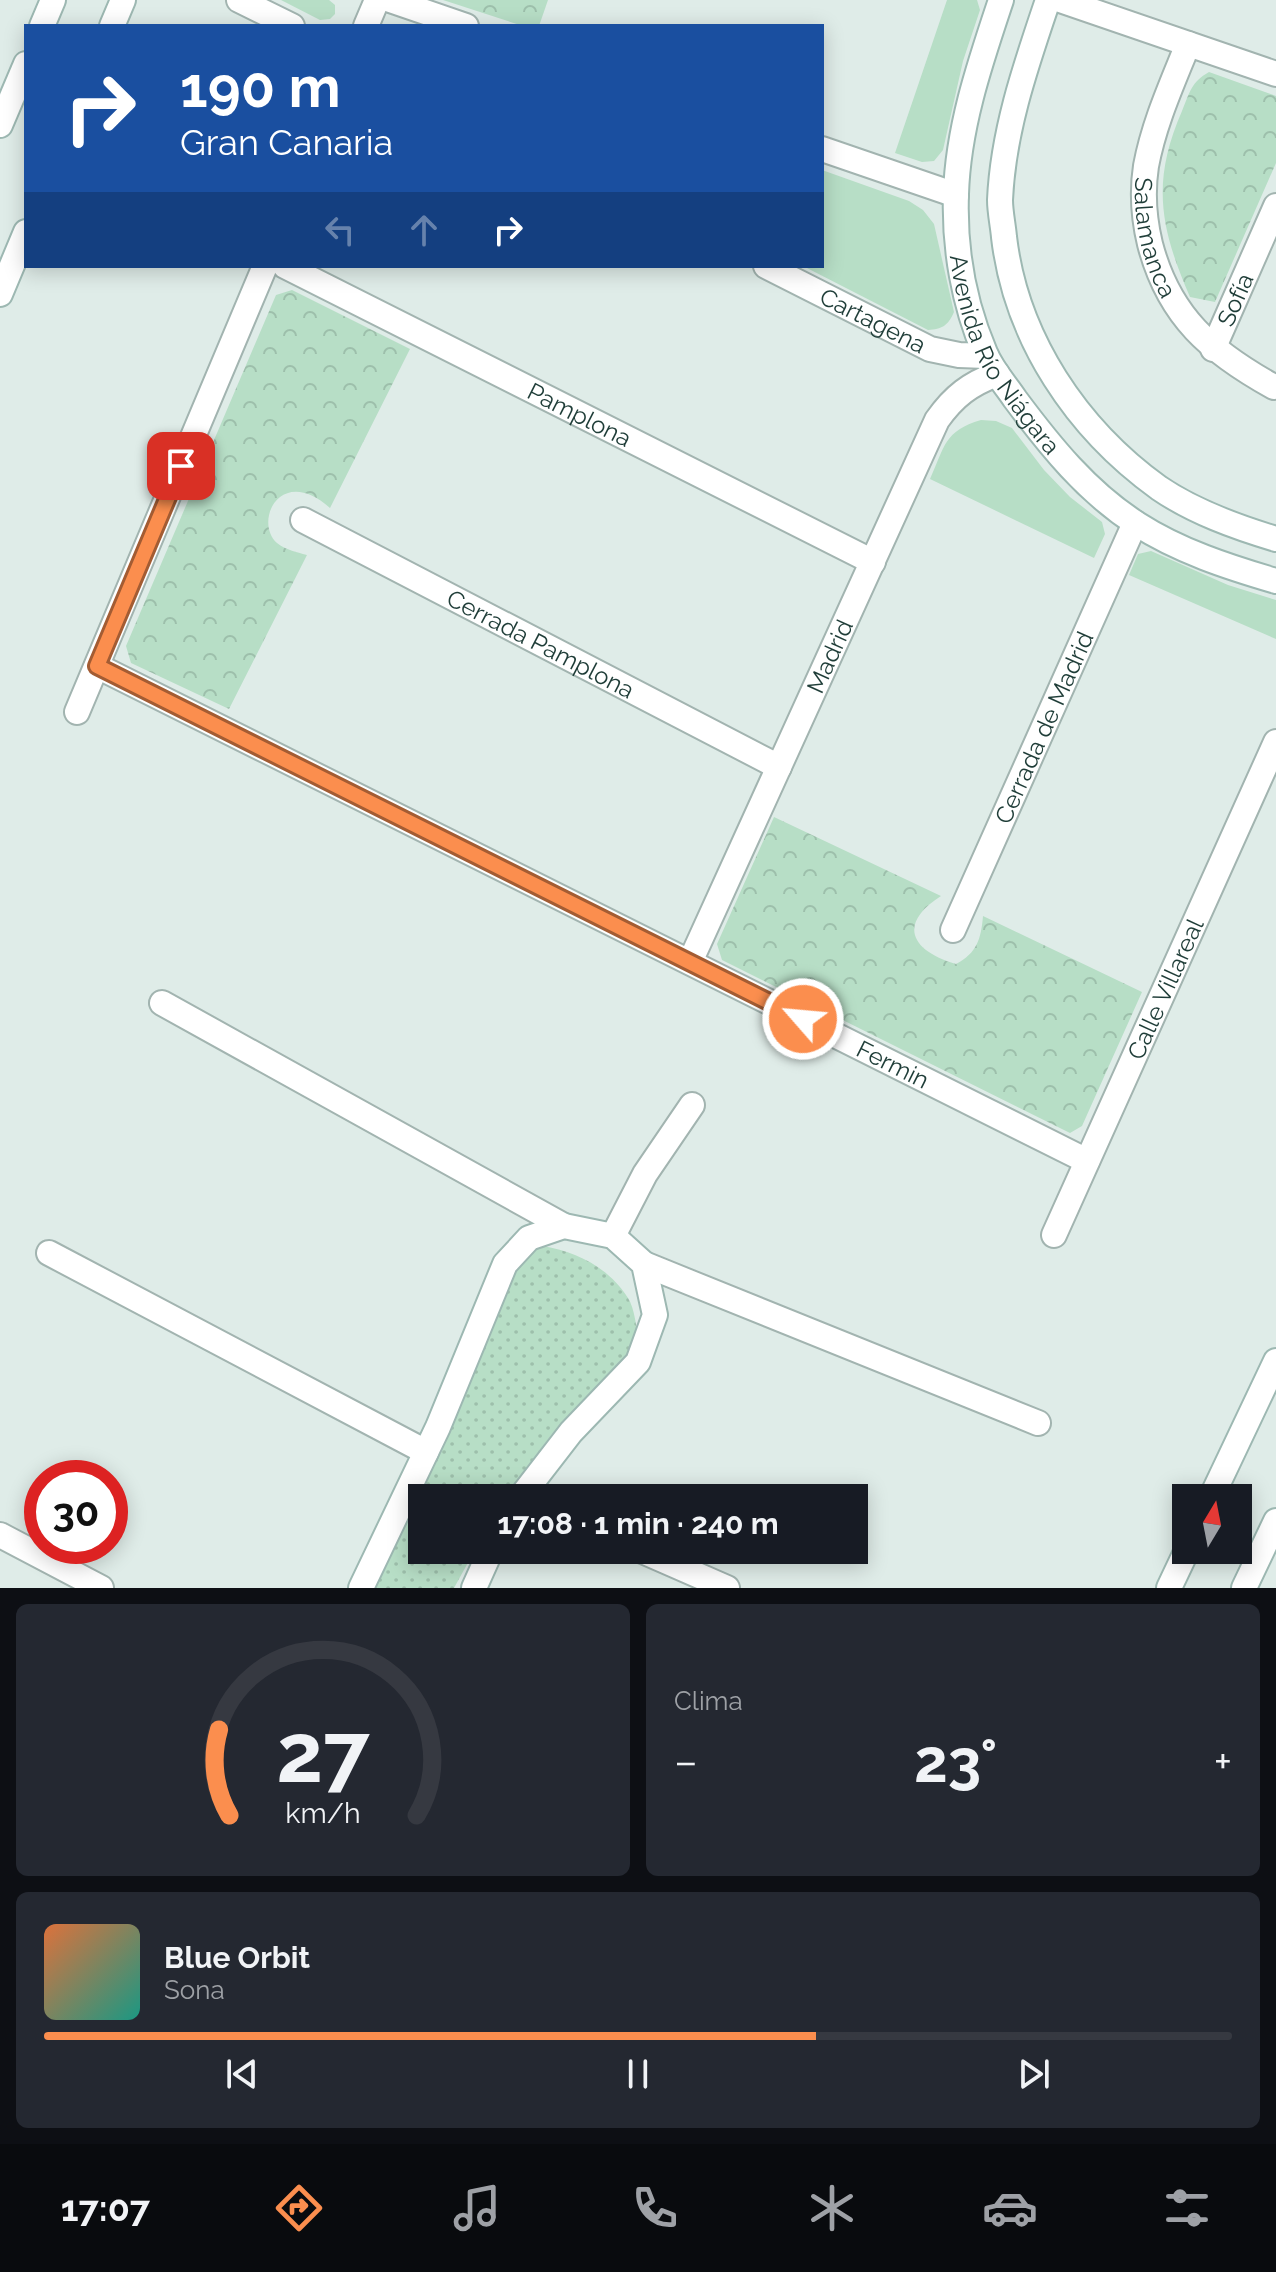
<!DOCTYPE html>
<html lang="es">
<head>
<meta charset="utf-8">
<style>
  :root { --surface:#171b24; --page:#242831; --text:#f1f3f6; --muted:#9ea1a6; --line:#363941; --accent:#fb8e4e }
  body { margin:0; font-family:Raleway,sans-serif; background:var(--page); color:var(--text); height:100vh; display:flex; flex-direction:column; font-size:30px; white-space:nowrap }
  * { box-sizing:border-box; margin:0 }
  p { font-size:26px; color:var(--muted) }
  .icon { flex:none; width:44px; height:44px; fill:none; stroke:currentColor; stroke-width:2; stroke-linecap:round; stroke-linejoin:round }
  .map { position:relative; height:1588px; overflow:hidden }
  .drawer { display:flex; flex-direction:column; gap:16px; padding:16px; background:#0d0f14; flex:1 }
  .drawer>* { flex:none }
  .banner { position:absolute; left:24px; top:24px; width:800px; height:244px; border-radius:0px; box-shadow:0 4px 20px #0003; background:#1a4fa0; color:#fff; overflow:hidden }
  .needle { width:52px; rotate:10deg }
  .fabs { position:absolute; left:1172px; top:1484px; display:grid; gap:16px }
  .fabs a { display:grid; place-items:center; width:80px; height:80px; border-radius:0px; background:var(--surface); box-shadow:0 4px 20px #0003; font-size:40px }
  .speed { position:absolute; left:24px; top:1460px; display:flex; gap:16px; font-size:40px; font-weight:700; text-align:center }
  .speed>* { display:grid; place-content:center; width:104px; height:104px; border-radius:50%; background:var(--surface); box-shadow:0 4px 20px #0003; line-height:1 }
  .speed .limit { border:12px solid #d22; background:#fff; color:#111 }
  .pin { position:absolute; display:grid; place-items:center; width:68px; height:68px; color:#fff; margin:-34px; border-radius:16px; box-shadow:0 4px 12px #0006 }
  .me { position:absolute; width:88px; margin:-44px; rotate:297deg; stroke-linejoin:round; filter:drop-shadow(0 0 6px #0008) }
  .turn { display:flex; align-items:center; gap:28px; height:168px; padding:0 24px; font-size:36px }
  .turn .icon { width:104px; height:104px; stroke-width:2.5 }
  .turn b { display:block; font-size:56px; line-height:68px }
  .lanes { display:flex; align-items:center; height:76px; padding:0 24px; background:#0003; justify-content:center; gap:40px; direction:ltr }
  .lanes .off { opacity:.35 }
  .big { font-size:60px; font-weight:700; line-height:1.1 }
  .drawer .card { flex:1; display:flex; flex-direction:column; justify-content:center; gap:12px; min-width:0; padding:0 28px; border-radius:12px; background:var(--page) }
  .drawer .dial { align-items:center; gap:0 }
  .dial svg { height:208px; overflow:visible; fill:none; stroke:var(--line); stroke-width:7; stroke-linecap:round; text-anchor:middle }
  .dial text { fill:var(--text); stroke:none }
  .song { display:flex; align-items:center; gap:24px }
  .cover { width:96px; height:96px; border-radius:12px; background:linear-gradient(135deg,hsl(20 70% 55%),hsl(170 70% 35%)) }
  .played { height:8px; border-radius:4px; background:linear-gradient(90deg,var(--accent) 65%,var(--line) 65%) }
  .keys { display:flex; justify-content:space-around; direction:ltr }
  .heat { display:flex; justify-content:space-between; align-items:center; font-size:44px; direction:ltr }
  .drawer .tiles { flex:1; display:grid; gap:16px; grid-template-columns:1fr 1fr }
  .card:last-child { grid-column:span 2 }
  .trip { position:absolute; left:408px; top:1484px; width:460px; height:80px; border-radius:0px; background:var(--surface); box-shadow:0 4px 20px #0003; font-weight:700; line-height:80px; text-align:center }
  .tabs { display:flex; height:128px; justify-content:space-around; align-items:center; background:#090b0e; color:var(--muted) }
  .tabs .icon { width:56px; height:56px }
  .tabs .current { color:var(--accent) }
  .tabs b { font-size:36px; color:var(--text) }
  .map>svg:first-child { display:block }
</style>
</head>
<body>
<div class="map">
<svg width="1276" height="1588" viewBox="0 0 1276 1588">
  <defs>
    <pattern id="forest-crowns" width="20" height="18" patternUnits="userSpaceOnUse" patternTransform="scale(2)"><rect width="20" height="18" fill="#b7dec6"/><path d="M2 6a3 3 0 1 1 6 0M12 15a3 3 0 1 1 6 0" fill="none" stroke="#9dbfab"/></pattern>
    <pattern id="garden-dots" width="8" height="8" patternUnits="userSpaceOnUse" patternTransform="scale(2)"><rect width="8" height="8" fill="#b7dec6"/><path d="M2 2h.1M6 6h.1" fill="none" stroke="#9dbfab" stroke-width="1.8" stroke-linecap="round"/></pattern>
  </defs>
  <rect width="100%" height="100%" fill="#dfece8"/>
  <g fill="#b7dec6">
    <polygon points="281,0 329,0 335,5 335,14 330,19 320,20"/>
    <polygon points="947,0 977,0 980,10 963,61 943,150 934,161 922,162 895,153"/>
    <path d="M822 170 909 201 923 210 934 224 954 312C948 326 942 329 928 330L803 266H822Z"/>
    <path d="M981 420 996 421 1012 428 1044 470 1070 497 1102 522 1105 534 1094 558 930 479C945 446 944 431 981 420Z"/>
    <polygon points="1151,551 1228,585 1276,600 1276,639 1129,575 1138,554"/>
  </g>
  <g fill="url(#forest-crowns)">
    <polygon points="443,0 548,0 539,26 523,26"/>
    <path d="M1209 72 1276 96V163L1215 302 1190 297C1160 228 1151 182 1182 111 1190 92 1191 82 1209 72Z"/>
    <path d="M292 290 410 349 330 508C281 464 253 521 277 543 286 550 296 552 307 555L229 709 131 663 126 646 276 295Z"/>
    <path d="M774 817 941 896C897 924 911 951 956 964 977 953 981 939 983 916L1142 992 1082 1126 1070 1133 722 960 717 944Z"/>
  </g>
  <path fill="url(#garden-dots)" d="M543 1246C577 1252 608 1267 628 1298 635 1309 636 1328 639 1341L624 1368 552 1434 504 1498H422V1550H475L454 1588H368L512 1268 526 1250Z"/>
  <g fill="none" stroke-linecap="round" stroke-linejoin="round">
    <defs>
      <g id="street">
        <polyline points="239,0 292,26"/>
        <polyline points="390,0 466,26"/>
        <polyline points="1060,0 1276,74"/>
        <polyline points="366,26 377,0"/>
        <path id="s1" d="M1188 44C1172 84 1154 123 1146 166 1142 192 1144 219 1150 244 1169 317 1211 352 1274 387"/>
        <polyline points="822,149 956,195"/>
        <path id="s2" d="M285 266 873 562"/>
        <path id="s3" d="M766 266 930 349 959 355 986 356"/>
        <path id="s4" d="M1213 349 1276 206"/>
        <path id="s5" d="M303 520 779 767"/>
        <path id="s6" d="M97 666 1087 1161"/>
        <polyline points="77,712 265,266"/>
        <path id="s7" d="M953 930 1135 523"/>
        <path id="s8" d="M690 962 937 420C954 396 970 384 997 374"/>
        <polyline points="162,1003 564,1226"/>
        <path id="s9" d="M1054 1235 1276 742"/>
        <polyline points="613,1236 645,1174 692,1105"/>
        <polyline points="49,1253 426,1452"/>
        <polyline points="644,1264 1038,1423"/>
        <polyline points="0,1535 101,1588"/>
        <polyline points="640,1550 727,1588"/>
      </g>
      <g id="secondary">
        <path id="s10" d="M1001 0C980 63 958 127 956 194 954 248 964 304 985 353 992 370 1005 384 1015 399 1050 446 1087 492 1137 524 1179 551 1228 567 1276 581"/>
        <path d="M1048 0C1026 65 1003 131 1000 200 1000 212 1003 225 1004 237 1016 339 1077 429 1159 488 1194 512 1236 527 1276 539"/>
        <polyline points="42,26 53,0"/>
        <polyline points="112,26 123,0"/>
        <polyline points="0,125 26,64"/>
        <polyline points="0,294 26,232"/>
        <polyline points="1211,1498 1276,1361"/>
        <polyline points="361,1588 438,1427 505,1264 529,1238 564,1226 613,1236 644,1264 655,1315 638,1362 571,1432 520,1498"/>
        <polyline points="474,1588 491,1550"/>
        <polyline points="1169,1588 1187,1550"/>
        <polyline points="1244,1588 1276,1521"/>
      </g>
    </defs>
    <use href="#street" stroke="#a2b4b0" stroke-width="28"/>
    <use href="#secondary" stroke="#9db8b2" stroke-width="28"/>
    <use href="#street" stroke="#fff" stroke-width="24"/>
    <use href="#secondary" stroke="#fff" stroke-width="24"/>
  </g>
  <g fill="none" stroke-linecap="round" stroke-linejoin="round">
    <defs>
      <polyline id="route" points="181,466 97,666 803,1019"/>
    </defs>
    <use href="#route" stroke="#a35c33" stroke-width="20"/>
    <use href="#route" stroke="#fb8e4e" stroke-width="14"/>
  </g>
  <g text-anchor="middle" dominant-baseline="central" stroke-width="6" stroke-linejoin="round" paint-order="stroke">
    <g font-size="24" fill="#1f3d38" stroke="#f0f8f5">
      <text stroke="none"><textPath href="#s1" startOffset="202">Salamanca</textPath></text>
      <text stroke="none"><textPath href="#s4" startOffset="54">Sofía</textPath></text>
      <text stroke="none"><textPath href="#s3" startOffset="120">Cartagena</textPath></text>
      <text stroke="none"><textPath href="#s10" startOffset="372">Avenida Río Niágara</textPath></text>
      <text stroke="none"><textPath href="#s2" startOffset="330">Pamplona</textPath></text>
      <text stroke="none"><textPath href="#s5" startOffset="268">Cerrada Pamplona</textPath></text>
      <text stroke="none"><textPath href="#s8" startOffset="336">Madrid</textPath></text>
      <text stroke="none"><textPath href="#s7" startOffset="222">Cerrada de Madrid</textPath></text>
      <text stroke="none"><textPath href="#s9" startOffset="270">Calle Villareal</textPath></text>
      <text stroke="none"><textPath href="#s6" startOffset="890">Fermin</textPath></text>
    </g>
  </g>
</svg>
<div class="fabs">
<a><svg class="needle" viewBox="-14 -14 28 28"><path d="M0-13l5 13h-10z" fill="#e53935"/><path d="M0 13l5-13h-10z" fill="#9ea1a6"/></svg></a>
</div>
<div class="speed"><div class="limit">30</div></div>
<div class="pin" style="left:181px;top:466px;background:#d93025"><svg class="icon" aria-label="arrive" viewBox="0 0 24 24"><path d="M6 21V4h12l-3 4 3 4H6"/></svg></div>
<svg class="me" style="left:803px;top:1019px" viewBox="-20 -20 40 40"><circle r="17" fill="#fb8e4e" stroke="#fff" stroke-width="3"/><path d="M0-11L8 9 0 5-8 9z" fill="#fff"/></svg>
<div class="trip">17:08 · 1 min · 240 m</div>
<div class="banner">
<div class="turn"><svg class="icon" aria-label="right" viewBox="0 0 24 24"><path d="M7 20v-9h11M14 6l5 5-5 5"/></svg><div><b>190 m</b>Gran Canaria</div></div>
<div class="lanes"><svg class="icon off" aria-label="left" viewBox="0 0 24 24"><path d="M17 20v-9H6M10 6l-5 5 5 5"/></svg><svg class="icon off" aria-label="ahead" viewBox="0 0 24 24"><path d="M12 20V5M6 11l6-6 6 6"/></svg><svg class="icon" aria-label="right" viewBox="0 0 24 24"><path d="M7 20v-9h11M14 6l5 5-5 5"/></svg></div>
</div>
</div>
<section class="drawer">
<div class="tiles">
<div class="card dial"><svg viewBox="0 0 100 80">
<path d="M14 69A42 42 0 1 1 86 69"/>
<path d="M14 69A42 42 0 0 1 10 36" stroke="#fb8e4e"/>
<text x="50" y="56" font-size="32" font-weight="700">27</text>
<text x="50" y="72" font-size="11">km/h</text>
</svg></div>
<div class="card"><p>Clima</p>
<div class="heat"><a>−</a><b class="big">23°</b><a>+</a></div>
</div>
<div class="card">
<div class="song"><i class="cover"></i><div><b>Blue Orbit</b><p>Sona</p></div></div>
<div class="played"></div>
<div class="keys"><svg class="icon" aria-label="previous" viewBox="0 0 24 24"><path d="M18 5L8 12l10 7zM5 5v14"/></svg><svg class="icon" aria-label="pause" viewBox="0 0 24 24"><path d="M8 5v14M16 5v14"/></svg><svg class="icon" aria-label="next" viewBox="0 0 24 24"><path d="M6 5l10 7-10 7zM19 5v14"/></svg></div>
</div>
</div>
</section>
<nav class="tabs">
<b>17:07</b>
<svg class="icon current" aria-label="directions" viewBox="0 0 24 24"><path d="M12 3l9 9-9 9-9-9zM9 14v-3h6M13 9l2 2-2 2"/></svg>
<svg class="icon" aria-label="music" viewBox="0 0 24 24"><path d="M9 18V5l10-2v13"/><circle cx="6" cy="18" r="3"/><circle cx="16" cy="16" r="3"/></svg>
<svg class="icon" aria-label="phone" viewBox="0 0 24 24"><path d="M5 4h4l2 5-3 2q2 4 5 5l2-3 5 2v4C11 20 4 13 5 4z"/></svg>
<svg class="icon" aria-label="climate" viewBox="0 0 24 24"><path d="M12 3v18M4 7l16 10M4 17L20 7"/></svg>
<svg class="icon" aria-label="car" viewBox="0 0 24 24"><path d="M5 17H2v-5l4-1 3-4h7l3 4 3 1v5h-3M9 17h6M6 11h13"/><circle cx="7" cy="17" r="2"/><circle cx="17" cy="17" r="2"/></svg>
<svg class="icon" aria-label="filters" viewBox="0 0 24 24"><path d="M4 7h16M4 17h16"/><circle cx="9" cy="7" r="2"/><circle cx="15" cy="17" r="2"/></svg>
</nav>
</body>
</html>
